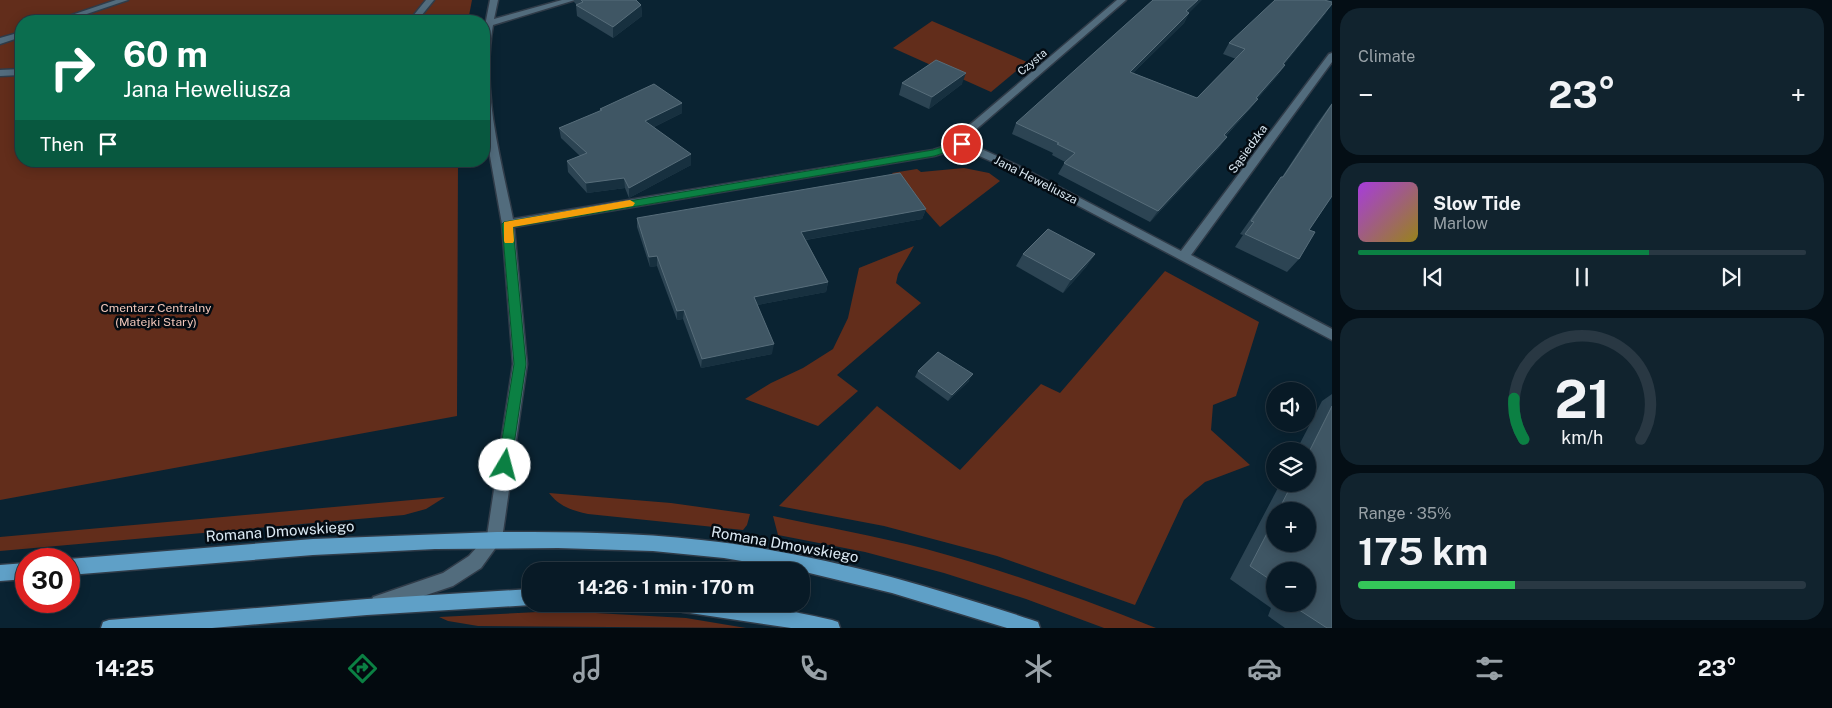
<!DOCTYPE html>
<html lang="en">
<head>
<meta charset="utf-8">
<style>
  :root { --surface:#081a26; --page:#11232e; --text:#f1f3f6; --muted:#98a1a7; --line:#293843; --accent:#0b8043 }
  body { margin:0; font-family:"Public Sans",sans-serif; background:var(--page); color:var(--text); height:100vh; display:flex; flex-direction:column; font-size:19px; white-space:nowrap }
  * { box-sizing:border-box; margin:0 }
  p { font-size:16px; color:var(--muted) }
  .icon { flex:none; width:28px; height:28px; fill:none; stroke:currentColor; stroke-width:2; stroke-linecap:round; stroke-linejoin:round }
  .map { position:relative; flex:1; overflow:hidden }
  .panel { display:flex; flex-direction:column; gap:8px; padding:8px; background:#040e15; width:500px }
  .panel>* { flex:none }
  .banner { position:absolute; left:15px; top:15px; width:475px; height:152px; border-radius:20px; box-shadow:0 2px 12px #0003,0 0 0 1px var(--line); background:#0b6e4f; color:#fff; overflow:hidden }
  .fabs { position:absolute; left:1266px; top:382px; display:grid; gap:10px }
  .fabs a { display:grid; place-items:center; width:50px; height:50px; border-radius:50%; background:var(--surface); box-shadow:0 2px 12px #0003,0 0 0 1px var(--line); font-size:25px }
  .speed { position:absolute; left:15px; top:548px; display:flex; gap:10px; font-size:25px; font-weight:700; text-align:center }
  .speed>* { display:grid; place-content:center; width:65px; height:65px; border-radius:50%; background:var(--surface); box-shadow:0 2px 12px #0003,0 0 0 1px var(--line); line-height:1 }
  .speed .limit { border:8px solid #d22; background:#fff; color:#111 }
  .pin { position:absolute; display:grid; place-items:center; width:42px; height:42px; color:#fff; margin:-21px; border:2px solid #fff; border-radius:50%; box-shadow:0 1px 5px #0007 }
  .me { position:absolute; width:55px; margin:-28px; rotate:8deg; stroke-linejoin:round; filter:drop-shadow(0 0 4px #0008) }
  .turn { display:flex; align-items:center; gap:18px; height:105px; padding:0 25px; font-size:22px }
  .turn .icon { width:65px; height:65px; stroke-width:2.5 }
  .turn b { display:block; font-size:35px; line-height:42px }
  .then { display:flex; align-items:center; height:48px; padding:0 25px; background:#0003; gap:10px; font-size:19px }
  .big { font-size:38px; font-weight:700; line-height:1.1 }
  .panel .tile { flex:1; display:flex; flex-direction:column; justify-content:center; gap:8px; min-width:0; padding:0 18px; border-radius:20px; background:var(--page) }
  .panel .dial { align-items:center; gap:0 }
  .dial svg { height:130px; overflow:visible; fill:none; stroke:var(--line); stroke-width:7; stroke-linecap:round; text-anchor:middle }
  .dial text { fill:var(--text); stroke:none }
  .song { display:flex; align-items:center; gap:15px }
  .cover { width:60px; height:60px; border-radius:8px; background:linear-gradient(135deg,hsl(280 70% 55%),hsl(50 70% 35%)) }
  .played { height:5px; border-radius:2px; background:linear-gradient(90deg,var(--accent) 65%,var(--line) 65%) }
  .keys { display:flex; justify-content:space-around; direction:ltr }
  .heat { display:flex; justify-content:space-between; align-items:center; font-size:28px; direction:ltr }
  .charge { height:8px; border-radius:4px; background:linear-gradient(90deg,#34c759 35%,var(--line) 0) }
  .trip { position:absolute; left:522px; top:562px; width:288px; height:50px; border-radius:20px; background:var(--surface); box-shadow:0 2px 12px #0003,0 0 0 1px var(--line); font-weight:700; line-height:50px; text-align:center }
  .tabs { display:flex; height:80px; justify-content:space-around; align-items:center; background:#030a0f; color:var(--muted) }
  .tabs .icon { width:35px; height:35px }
  .tabs .selected { color:var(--accent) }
  .tabs b { font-size:22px; color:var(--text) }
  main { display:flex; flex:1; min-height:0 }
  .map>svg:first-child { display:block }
</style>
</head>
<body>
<main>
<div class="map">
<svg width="1332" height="628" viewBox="0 0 1332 628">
  <rect width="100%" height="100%" fill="#0a2332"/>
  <g fill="#622d1b">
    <polygon points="0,0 472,0 468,21 21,21 21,161 458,161 457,416 0,500"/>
    <polygon points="932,21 1027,62 991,92 893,48"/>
    <polygon points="964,168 989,173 1000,181 940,227 892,173 917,169 921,172"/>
    <polygon points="914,246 898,274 896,283 921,303 837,375 858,391 818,426 745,399 771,383 803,368 833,349 848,318 859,268"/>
    <polygon points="1165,271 1259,322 1236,396 1213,405 1211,430 1250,465 1205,482 1184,500 1135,605 997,556 884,526 779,506 877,406 960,470 1041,384 1060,393"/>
    <path d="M549 493 671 503 750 514 747 525 743 530 588 514C571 510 560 507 549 493Z"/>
    <polygon points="445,497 426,509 404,515 0,551 0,537"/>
    <path d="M773 516C824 527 876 536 926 549 1004 570 1080 598 1156 628H1104L1026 599 944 573 865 552 778 535Z"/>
    <polygon points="559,611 686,618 746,628 478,626 448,621 439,617"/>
  </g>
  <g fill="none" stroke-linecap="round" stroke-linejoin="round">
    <defs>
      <g id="minor">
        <polygon points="116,0 128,0 66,21 54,21"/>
        <polygon points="426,0 434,0 417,21 409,21"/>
        <path d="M490 0H498L494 19 562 0H575L493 25C481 90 500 155 513 219L933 150 958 142 966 128 1117 0H1126L973 132 968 143 1017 165 1181 251 1329 54 1332 53V62L1191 255 1332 329V340L1009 169 961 148 934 156 514 227 527 364 502 539 481 568 453 586 379 611 373 609 371 603 373 597 443 573 469 556 487 536 513 364 502 224 484 122V31Z"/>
        <polygon points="21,32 21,37 0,44 0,38"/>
        <polygon points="21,69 21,75 0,76 0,70"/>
      </g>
      <g id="major">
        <path d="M497 532C565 532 633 532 701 540 814 552 924 584 1032 620L1038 622 1040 628H1007L892 593 801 571 724 558 653 551 558 548 435 549 313 555 69 575V559L313 539Z"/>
        <polygon points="26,563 26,579 0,581 0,565"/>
        <polygon points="531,589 531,604 535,604 531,605 367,615 212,628 101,628 103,622 109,620 367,599"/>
        <path d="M675 604C730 600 778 608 832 620L838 622 840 628H791L683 612 677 610Z"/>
      </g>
    </defs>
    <use href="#minor" stroke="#303c49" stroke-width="3"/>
    <use href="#major" stroke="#303c49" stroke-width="3"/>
    <use href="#minor" fill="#526c7d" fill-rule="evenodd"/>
    <use href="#major" fill="#5fa0c7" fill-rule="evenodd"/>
  </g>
  <g fill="#2c4453" fill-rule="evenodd">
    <polygon points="574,0 636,0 641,5 642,16 613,38 577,16 576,5 577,5 574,2"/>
    <polygon points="1189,13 1184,23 1133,73 1197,98 1236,59 1223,54 1229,43 1326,13 1284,64 1285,65 1278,75 1258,98 1250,109 1226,136 1219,148 1150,222 1058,174 1065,162 1052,155 1053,153 1012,134 1016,123"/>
    <polygon points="902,83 962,84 929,109 899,95"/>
    <polygon points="682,103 682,113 654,127 691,165 629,198 625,188 587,193 568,172 567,161 580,156 561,138 559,128 600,111 600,109"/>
    <polygon points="1332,103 1332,196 1309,230 1299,259 1287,272 1235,247 1243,235 1240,234 1271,190 1282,177 1316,125"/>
    <polygon points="926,209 922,219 806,240 828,282 826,292 757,305 772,354 701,368 683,319 677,320 657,266 650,267 637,227 637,218"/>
    <polygon points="1023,254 1095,254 1086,267 1063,293 1016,266"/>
    <polygon points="918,371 969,381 948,401 915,377"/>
    <path d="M1332 394V628H1285L1268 616 1271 608 1230 579 1280 484H1308V451H1296L1322 401ZM1275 511H1308L1275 544ZM1275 571 1308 604H1275Z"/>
  </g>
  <g fill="#17303f">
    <polygon points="1198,0 1202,0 1180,22 1186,11"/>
    <polygon points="1332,4 1326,13 1276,75 1283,64"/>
    <polygon points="641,5 642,16 613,38 613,27"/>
    <polygon points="1189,13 1184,23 1124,82 1130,72"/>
    <polygon points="1285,65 1278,75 1252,105 1258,99 1250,109 1216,146 1224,135"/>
    <polygon points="966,73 962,84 929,109 932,97"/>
    <polygon points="682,103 682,113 646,131 645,121"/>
    <polygon points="1227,137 1219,148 1150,222 1158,211"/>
    <polygon points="691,154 691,165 629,198 629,188"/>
    <polygon points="624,178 625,188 587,193 586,183"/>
    <polygon points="926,209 922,219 799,241 801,232"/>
    <polygon points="1095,254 1086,267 1063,293 1071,280"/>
    <polygon points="657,256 657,266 650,267 649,257"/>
    <polygon points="828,282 826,292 752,306 754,297"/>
    <polygon points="684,310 683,319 677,320 677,311"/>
    <polygon points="774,344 772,354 701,368 702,359"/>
    <polygon points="973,374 969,381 948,401 952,395"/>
  </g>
  <g fill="#3f5664" stroke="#576d7a">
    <polygon points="581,0 636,0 641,5 613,27 576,5 583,2"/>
    <polygon points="1153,0 1198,0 1186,11 1189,13 1130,72 1197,98 1245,49 1229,43 1275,0 1324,0 1332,2 1332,4 1283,64 1285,65 1256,98 1258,99 1224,135 1227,137 1158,211 1064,163 1075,153 1057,144 1059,143 1016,123"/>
    <polygon points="936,60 966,73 932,97 902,83"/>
    <polygon points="654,84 682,103 645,121 691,154 629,188 624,178 586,183 567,161 587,153 559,128 602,110 600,109"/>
    <polygon points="1332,104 1332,196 1309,230 1315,232 1299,259 1245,234 1254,222 1251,221 1281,177 1283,177"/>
    <polygon points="900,173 926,209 801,232 828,282 754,297 774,344 702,359 684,310 677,311 657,256 649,257 637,218"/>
    <polygon points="1048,229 1095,254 1071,280 1023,254"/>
    <polygon points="938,352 973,374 952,395 918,371"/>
    <polygon points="1332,406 1332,628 1327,628 1290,604 1308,604 1308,571 1275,571 1275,583 1250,566 1275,518 1275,544 1308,544 1308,511 1278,511 1292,484 1308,484 1308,454"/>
  </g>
  <polygon fill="#0b8043" stroke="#07532c" points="962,141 965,142 965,146 934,156 513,227 526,364 511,465 509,469 505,471 500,469 498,465 514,364 502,224 504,222 933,150"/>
  <polygon fill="#f59e0b" points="630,200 635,203 633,206 513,227 514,241 513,243 505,243 504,241 504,222"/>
  <g text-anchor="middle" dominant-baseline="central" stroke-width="5" stroke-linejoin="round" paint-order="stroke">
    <g font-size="11" fill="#dae8f2" stroke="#030b12">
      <text transform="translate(1032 62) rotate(-40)">Czysta</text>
    </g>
    <g font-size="12" fill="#dae8f2" stroke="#030b12">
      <text transform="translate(1248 149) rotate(-54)">Sąsiedzka</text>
      <text transform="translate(1036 180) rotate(27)">Jana Heweliusza</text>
    </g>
    <g font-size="12" fill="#f2c7ba" stroke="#030b12">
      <text x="156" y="308">Cmentarz Centralny<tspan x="156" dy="14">(Matejki Stary)</tspan></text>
    </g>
    <g font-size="15" fill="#dae8f2" stroke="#030b12">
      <text transform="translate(280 531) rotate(-4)">Romana Dmowskiego</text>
      <text transform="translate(785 544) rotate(10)">Romana Dmowskiego</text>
    </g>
  </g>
</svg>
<div class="fabs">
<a><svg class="icon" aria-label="sound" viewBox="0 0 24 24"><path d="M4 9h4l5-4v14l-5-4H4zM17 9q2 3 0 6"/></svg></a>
<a><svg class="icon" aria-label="layers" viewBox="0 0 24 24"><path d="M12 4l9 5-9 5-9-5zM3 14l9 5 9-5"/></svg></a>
<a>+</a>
<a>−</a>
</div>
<div class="speed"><div class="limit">30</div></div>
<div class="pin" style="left:962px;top:144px;background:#d93025"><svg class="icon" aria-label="arrive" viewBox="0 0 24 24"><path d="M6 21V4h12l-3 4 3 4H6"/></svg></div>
<svg class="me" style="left:505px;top:465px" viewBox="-20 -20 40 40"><circle r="19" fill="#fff"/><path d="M0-13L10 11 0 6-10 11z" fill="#0b8043"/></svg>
<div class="trip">14:26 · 1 min · 170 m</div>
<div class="banner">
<div class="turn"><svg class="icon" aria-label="right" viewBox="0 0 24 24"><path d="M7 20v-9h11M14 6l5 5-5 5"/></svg><div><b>60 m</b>Jana Heweliusza</div></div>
<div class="then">Then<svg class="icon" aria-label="arrive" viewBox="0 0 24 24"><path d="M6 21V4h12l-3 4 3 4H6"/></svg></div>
</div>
</div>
<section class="panel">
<div class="tile"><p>Climate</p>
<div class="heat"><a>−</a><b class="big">23°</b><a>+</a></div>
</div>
<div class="tile">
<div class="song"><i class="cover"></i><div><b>Slow Tide</b><p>Marlow</p></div></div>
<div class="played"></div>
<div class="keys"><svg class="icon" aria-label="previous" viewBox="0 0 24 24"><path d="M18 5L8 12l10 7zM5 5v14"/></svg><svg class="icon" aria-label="pause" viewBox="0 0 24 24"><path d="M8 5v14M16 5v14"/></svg><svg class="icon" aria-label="next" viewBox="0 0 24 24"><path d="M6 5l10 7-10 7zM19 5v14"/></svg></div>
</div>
<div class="tile dial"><svg viewBox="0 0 100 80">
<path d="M14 69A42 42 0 1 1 86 69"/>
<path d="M14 69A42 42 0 0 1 8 44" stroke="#0b8043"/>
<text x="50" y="56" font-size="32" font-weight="700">21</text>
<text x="50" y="72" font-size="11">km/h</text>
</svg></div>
<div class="tile"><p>Range · 35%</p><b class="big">175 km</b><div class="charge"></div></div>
</section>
</main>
<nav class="tabs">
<b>14:25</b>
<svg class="icon selected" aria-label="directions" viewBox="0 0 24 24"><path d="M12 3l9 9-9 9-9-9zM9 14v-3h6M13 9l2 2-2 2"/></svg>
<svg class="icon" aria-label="music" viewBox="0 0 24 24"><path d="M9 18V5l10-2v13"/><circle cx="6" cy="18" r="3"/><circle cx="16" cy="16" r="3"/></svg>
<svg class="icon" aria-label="phone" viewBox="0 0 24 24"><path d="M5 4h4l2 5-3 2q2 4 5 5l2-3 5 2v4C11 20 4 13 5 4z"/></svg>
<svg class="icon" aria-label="climate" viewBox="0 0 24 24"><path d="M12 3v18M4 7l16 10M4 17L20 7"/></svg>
<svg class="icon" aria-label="car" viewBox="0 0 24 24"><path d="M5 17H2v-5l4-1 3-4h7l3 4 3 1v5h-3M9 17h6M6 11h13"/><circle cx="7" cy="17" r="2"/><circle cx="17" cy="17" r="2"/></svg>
<svg class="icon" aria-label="filters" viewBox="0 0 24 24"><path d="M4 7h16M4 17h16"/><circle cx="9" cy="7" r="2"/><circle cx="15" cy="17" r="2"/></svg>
<b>23°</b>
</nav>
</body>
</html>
